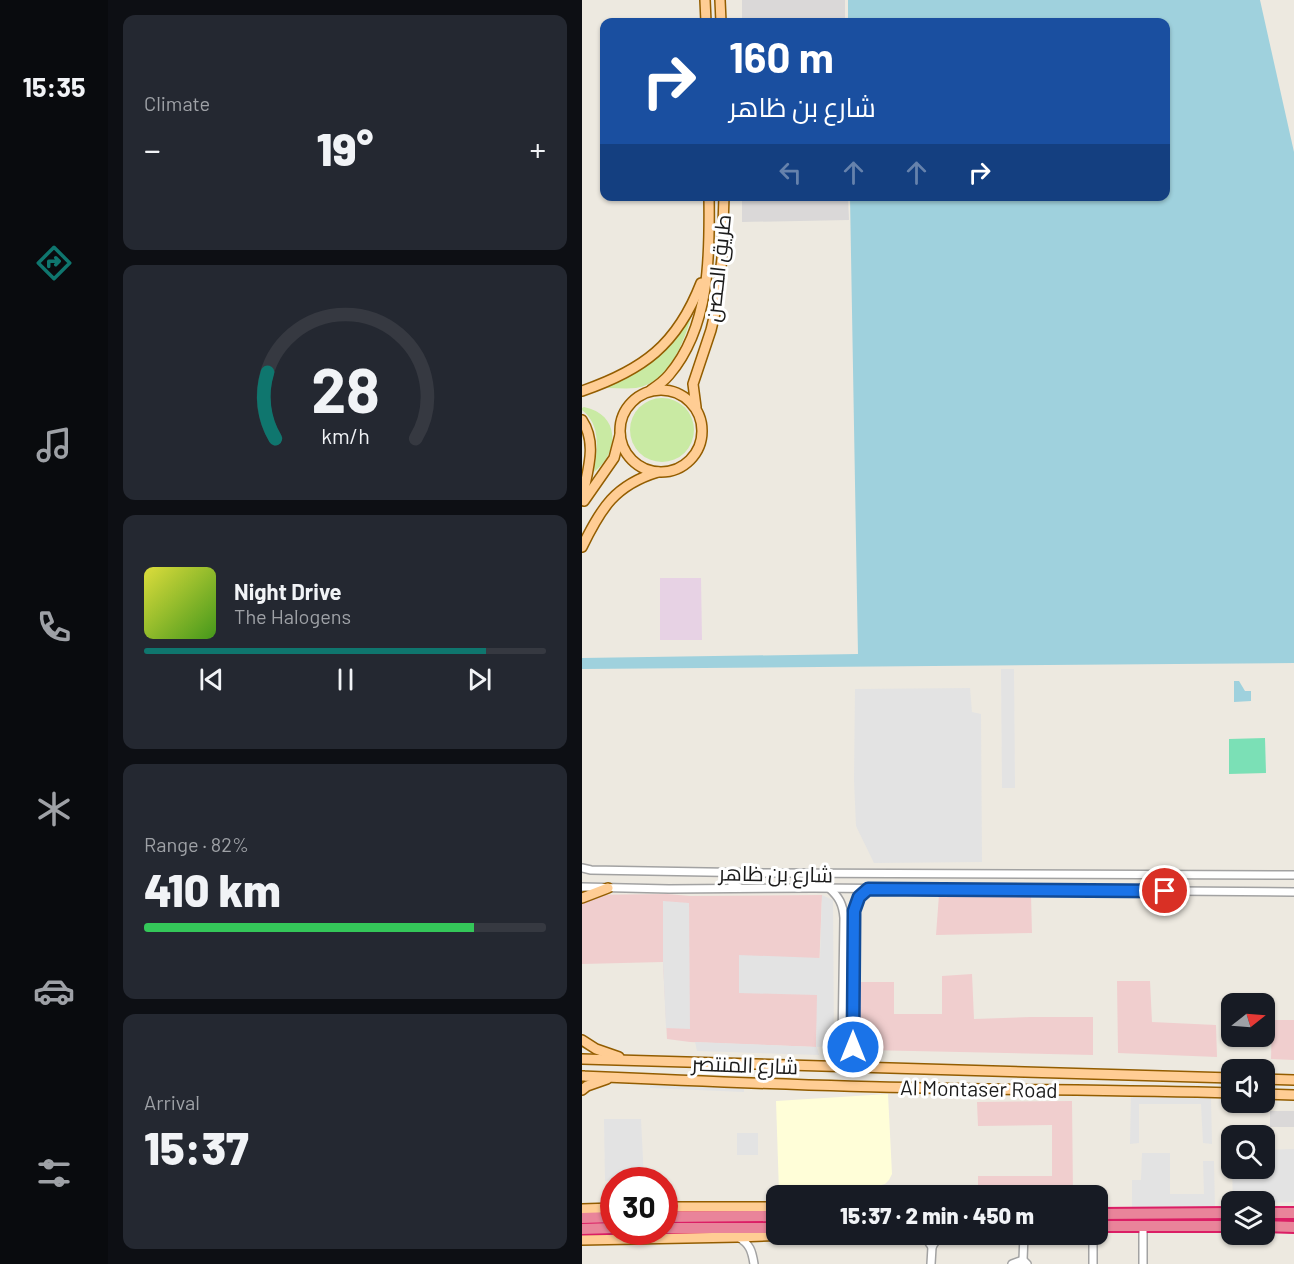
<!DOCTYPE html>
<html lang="en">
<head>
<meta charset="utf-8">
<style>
  :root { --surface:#171b24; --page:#242831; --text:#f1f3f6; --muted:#9ea1a6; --line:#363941; --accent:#0f766e }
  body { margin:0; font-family:Barlow,Cairo,sans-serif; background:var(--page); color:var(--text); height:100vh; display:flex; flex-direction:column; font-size:22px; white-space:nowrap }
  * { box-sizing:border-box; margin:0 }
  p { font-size:20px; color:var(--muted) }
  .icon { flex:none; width:33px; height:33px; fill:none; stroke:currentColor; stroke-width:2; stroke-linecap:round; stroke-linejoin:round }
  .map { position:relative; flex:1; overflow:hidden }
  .panel { display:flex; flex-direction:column; gap:15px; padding:15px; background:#0d0f14; width:474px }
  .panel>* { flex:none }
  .top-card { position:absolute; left:18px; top:18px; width:570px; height:183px; border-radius:12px; box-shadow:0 2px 4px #0004; background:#1a4fa0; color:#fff; overflow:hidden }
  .needle { width:39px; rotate:73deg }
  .buttons { position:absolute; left:639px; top:993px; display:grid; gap:12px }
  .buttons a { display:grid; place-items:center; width:54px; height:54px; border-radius:12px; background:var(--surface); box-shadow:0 2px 4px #0004; font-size:30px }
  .speed { position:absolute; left:18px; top:1167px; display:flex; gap:12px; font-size:30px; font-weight:700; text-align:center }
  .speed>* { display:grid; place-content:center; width:78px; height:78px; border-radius:50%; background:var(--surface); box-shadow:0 2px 4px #0004; line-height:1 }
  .speed .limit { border:9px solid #d22; background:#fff; color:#111 }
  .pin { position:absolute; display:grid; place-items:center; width:51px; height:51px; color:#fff; margin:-26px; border:3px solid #fff; border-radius:50%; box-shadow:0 2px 6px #0007 }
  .me { position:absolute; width:66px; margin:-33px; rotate:0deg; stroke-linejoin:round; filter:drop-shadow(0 0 4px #0008) }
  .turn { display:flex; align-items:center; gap:21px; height:126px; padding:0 30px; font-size:27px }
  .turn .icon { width:78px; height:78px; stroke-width:2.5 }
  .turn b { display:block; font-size:42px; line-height:51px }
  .lanes { display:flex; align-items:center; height:57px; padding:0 30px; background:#0003; justify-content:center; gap:30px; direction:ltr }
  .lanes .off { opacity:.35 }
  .big { font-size:45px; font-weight:800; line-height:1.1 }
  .panel .tile { flex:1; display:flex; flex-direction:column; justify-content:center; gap:9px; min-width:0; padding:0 21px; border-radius:12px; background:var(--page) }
  .panel .dial { align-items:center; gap:0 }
  .dial svg { height:156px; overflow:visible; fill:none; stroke:var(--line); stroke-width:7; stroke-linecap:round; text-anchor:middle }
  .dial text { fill:var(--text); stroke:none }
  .song { display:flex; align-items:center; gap:18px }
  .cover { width:72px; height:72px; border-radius:9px; background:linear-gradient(135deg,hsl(60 70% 55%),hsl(100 70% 35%)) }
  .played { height:6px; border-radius:3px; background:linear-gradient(90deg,var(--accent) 85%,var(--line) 85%) }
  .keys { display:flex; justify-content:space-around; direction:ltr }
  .heat { display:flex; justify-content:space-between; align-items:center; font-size:33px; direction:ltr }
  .charge { height:9px; border-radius:4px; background:linear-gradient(90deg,#34c759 82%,var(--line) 0) }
  .trip { position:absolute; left:184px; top:1185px; width:342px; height:60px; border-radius:12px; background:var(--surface); box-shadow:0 2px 4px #0004; font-weight:800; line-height:60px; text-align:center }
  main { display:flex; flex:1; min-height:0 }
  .tabs { display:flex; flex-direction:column; width:108px; justify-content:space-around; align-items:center; background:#090b0e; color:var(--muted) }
  .tabs .icon { width:42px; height:42px }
  .tabs .active { color:var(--accent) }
  .tabs b { font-size:27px; color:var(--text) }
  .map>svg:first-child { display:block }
</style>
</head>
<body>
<main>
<nav class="tabs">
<b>15:35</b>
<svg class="icon active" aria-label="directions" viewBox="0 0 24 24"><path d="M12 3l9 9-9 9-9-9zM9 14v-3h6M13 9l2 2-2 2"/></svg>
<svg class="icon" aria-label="music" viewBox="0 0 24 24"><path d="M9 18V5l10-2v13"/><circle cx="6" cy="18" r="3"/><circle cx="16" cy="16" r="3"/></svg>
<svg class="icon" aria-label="phone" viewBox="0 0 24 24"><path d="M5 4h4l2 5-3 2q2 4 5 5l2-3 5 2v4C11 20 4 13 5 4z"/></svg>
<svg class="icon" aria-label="climate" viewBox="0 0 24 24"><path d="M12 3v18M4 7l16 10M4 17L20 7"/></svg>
<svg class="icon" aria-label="car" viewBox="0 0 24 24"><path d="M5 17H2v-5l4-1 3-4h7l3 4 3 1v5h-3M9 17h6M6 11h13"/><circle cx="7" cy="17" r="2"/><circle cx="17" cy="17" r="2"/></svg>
<svg class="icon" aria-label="filters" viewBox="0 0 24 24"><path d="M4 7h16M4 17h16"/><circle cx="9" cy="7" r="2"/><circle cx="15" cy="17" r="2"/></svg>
</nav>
<section class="panel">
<div class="tile"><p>Climate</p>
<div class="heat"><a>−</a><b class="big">19°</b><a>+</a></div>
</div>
<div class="tile dial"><svg viewBox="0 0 100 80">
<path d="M14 69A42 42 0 1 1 86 69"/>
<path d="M14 69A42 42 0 0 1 10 35" stroke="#0f766e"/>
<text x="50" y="56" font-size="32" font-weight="700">28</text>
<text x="50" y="72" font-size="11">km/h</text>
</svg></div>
<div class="tile">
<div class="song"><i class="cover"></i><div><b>Night Drive</b><p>The Halogens</p></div></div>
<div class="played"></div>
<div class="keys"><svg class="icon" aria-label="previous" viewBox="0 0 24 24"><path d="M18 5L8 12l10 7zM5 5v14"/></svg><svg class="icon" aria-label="pause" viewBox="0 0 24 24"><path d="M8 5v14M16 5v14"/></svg><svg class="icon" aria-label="next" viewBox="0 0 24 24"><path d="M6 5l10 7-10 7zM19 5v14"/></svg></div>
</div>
<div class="tile"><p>Range · 82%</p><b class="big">410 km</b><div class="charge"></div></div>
<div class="tile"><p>Arrival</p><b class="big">15:37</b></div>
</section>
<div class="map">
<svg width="712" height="1264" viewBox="0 0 712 1264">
  <rect width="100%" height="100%" fill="#ede9e0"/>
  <g fill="#dad8d8">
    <rect x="160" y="0" width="103" height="22"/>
    <polygon points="160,197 266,197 267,220 160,222"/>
    <rect x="688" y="1111" width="24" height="16"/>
  </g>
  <g fill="#f0cece">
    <polygon points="85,894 108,896 240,895 234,1047 108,1042 85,1039 81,962 0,964 0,895"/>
    <polygon points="357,895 449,895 450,933 354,935"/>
    <polygon points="390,974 392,1019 448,1017 511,1017 511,1055 284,1050 275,1045 272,982 312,982 312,1014 360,1014 360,976"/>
    <polygon points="535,981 568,981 570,1022 634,1025 635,1057 536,1053"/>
    <polygon points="690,1020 712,1020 712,1060 689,1059"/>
    <polygon points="490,1101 491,1195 396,1195 396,1176 470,1176 470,1125 396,1126 395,1102"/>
  </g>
  <polygon fill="#e7d2e4" points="78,578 119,578 120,640 78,640"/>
  <polygon fill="#fffed8" points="306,1094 310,1174 307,1180 303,1184 292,1187 197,1192 194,1101"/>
  <g fill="#c9eaa3">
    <path d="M110 314C102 342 87 383 54 388 44 389 35 388 26 388L25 385C67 371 87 351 110 314Z"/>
    <circle cx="80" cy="430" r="32"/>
    <path d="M2 407C38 414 38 452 12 472 15 450 20 426 0 410V408Z"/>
  </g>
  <polygon fill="#7be0b6" points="683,738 684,773 647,774 647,739"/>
  <g fill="#e3e3e3">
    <polygon points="419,669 432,669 433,788 420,788"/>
    <polygon points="388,688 390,712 399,714 400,862 292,863 274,826 272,780 273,689"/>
    <polygon points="240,895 251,900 252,1046 235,1047 237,1055 115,1051 113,1042 234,1047 235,995 157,993 157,955 238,958"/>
    <polygon points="81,901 107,903 108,1029 84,1028 81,962"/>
    <polygon points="68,1081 162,1085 162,1092 68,1088"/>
    <polygon points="549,1093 619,1093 629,1098 630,1144 621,1143 619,1104 557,1104 557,1143 548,1144"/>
    <polygon points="22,1119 59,1119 62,1180 23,1181"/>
    <rect x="155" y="1133" width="21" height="22"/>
    <polygon points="712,1149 712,1202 683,1203 682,1202 651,1201 650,1169 682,1168 683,1150"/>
    <polygon points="560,1153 588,1153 588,1194 622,1194 621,1161 632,1161 633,1210 550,1209 550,1180 559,1180"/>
    <polygon points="384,1188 384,1195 327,1195 327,1191"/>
  </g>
  <g fill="#9fd1dd">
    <polygon points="266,0 678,0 712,152 712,663 0,669 0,658 276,654 268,197 584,196 584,22 266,22"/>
    <polygon points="652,681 657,681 663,691 669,691 669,701 652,702"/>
  </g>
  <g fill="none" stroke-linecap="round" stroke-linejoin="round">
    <defs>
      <g id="minor">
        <polyline points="0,868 9,870 186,873 712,875"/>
        <polyline points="0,887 87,889 232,888 712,892"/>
        <polyline points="158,888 150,884 149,879 153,876 159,875"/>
        <polyline points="583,891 584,882 586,880 597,878"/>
        <path d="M245 1065C255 1062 259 1055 260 1044L262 918C261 904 257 897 247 888"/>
        <polyline points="283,1068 274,1060 270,1052 272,911 277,897 286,889"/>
        <polyline points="561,1226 561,1264"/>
        <polyline points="341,1234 350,1247"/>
        <polyline points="442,1234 441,1260 445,1264"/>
        <path d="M156 1237C168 1244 170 1251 172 1264"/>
        <polyline points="349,1264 350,1247 358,1234"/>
        <polyline points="430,1264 441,1260"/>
        <polyline points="511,1264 511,1234"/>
      </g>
      <g id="major">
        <polyline points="123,0 124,22"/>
        <polyline points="138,0 139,22"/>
        <circle cx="79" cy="431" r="41"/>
        <path d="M69 390C75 386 82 381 87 375 128 327 128 256 127 196"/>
        <path d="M0 391C61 370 95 345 119 283"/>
        <polyline points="114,407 111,384 129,330 134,309 140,258 142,196"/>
        <path d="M0 420C16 444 5 472 0 499"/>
        <polyline points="2,501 32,458 38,435"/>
        <path d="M0 547C19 508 33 485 76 472"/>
        <polyline points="0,898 26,888"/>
        <polyline points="0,1040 14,1049 37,1057"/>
        <polyline points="0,1059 650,1078"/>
        <path d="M0 1076C114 1081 227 1086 341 1088 444 1090 547 1090 650 1093"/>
        <polyline points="682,1079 712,1080"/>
        <polyline points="0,1090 5,1086 25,1079"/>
        <polyline points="682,1094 712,1095"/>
        <polyline points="82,1207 195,1207"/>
        <polyline points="0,1209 32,1208"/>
        <polyline points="0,1240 156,1237 234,1234"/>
      </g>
      <g id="highway">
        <polyline points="682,1213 712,1213"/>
        <polyline points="516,1214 650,1213"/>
        <polyline points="82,1217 195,1216"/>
        <polyline points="0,1218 32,1217"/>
        <polyline points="516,1226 650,1226"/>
        <polyline points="682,1226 712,1227"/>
        <polyline points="82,1228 195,1228"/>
        <polyline points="0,1229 32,1228"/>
      </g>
    </defs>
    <use href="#minor" stroke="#a2a2a2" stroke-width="10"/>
    <use href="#major" stroke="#935d00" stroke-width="12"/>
    <use href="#highway" stroke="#db1e65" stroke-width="14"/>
    <use href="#minor" stroke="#fff" stroke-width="7"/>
    <use href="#major" stroke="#ffcd94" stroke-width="9"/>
    <use href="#highway" stroke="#e9849a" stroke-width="10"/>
  </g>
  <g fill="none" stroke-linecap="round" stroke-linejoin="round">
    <defs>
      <polyline id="route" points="271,1047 272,911 277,897 286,889 583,891"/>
    </defs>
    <use href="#route" stroke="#114b97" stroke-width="15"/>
    <use href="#route" stroke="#1a73e8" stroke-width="10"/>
  </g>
  <g text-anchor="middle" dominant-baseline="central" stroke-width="6" stroke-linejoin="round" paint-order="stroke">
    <g font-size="21" fill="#1b1b1b" stroke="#fff">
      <text transform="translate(135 268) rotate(-84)">طريق الحصن</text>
      <text transform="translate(194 873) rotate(1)">شارع بن ظاهر</text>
      <text transform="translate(163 1064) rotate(2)">شارع المنتصر</text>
      <text transform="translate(397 1088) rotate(1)">Al Montaser Road</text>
    </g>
  </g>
</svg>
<div class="buttons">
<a><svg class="needle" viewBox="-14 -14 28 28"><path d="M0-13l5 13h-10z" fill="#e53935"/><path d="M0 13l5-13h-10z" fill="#9ea1a6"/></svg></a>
<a><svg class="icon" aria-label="sound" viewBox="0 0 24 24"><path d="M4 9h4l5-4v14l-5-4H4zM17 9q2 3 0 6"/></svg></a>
<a><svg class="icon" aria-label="search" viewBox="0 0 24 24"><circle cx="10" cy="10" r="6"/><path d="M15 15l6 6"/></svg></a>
<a><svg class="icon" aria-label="layers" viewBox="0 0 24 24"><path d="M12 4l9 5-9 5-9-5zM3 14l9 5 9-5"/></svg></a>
</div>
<div class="speed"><div class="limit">30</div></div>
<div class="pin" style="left:583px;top:891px;background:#d93025"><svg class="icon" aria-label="arrive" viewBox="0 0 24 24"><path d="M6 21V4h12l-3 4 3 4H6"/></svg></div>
<svg class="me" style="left:271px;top:1047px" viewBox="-20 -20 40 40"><circle r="17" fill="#1a73e8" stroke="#fff" stroke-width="3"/><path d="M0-11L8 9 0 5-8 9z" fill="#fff"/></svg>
<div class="trip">15:37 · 2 min · 450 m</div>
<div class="top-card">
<div class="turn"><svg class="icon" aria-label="right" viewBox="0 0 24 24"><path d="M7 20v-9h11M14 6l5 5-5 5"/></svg><div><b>160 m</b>شارع بن ظاهر</div></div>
<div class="lanes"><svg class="icon off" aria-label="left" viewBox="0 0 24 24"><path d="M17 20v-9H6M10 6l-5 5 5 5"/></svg><svg class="icon off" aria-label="ahead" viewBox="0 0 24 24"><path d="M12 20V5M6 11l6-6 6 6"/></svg><svg class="icon off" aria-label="ahead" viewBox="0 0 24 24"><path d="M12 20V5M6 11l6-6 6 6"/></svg><svg class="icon" aria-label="right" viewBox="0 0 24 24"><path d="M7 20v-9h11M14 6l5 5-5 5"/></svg></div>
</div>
</div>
</main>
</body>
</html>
